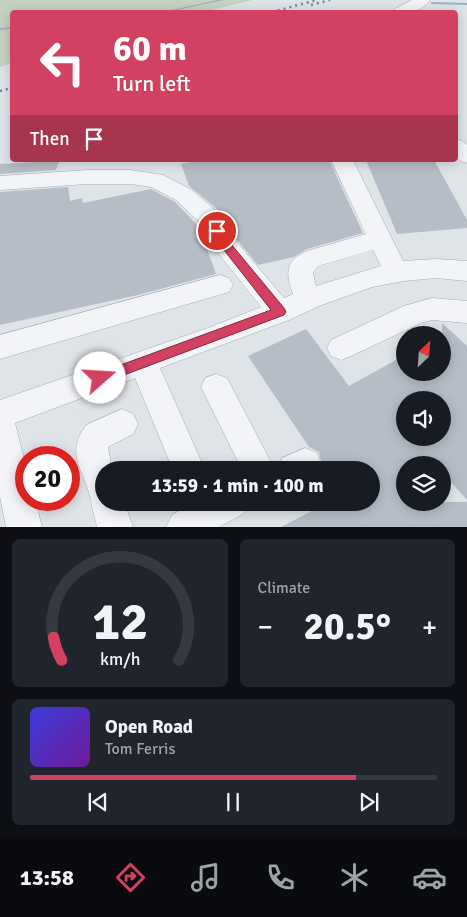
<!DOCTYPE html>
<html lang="en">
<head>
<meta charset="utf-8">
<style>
  :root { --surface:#171b24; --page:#20242c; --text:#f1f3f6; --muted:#9ea1a6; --line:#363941; --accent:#d24161 }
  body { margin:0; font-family:Signika,sans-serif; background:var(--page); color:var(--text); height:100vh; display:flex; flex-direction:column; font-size:19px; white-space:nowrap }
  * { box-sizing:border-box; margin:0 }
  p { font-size:16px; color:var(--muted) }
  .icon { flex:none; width:28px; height:28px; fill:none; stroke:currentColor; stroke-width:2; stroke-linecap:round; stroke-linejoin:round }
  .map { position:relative; height:527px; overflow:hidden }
  .details { display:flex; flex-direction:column; gap:12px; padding:12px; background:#0d0f14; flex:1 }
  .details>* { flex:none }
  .hud { position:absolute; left:10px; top:10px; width:448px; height:152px; border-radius:5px; box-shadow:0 2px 12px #0003; background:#d24161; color:#fff; overflow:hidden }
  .needle { width:32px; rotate:25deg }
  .controls { position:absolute; left:396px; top:326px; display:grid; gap:10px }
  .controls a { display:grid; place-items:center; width:55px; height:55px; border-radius:50%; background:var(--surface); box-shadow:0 2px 12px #0003; font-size:25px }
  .speed { position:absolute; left:15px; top:446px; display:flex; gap:10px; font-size:25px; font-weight:700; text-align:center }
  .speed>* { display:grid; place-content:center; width:65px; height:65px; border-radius:50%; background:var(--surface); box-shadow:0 2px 12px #0003; line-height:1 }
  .speed .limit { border:8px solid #d22; background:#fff; color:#111 }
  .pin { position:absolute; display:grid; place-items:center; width:42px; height:42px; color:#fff; margin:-21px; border:2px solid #fff; border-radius:50%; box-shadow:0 1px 5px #0007 }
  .me { position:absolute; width:55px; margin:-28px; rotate:71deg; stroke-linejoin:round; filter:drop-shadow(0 0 4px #0008) }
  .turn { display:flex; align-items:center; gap:18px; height:105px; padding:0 20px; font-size:22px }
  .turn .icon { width:65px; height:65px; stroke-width:2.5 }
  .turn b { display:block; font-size:35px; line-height:42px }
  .then { display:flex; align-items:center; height:48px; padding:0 20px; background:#0003; gap:10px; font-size:19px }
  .big { font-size:38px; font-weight:700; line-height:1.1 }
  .details .widget { flex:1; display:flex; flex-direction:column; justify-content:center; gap:8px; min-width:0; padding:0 18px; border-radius:8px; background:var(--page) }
  .details .dial { align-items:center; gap:0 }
  .dial svg { height:130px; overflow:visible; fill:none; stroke:var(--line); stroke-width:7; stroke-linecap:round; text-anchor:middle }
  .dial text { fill:var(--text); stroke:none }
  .song { display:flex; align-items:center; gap:15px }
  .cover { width:60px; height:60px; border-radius:8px; background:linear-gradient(135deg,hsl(240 70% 55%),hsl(280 70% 35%)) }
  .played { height:5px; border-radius:2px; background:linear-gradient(90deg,var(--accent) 80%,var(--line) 80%) }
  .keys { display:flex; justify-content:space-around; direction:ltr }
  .heat { display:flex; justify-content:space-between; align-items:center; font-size:28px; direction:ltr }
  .details .tiles { flex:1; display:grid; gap:12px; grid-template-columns:1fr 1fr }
  .widget:last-child { grid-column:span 2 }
  .trip { position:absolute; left:95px; top:461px; width:285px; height:50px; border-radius:25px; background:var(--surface); box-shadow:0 2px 12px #0003; font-weight:700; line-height:50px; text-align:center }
  .dock { display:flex; height:80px; justify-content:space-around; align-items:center; background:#090b0e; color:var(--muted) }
  .dock .icon { width:35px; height:35px }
  .dock .current { color:var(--accent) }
  .dock b { font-size:22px; color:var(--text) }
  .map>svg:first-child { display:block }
</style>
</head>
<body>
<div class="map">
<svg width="467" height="527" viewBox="0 0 467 527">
  <rect width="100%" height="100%" fill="#dfe4e9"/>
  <polygon fill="#c6d3c0" points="0,0 253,0 203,12 12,12 12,63 0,67"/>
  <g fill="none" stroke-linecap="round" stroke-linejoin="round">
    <g fill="#99b4ca" fill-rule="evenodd">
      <polygon points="217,0 224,0 168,12 163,12"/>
      <polygon points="431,2 467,3 467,5 432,4 431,4"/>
      <polygon points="12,27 12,29 0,30 0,28"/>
    </g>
  </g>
  <g fill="#b6bdc6" fill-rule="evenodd">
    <polygon points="203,160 329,160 363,233 307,249 294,257 258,265 237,240 216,208 189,186 181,164"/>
    <polygon points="366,160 434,160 467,220 467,228 397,234"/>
    <polygon points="34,162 59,162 56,170 0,174 0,164"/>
    <polygon points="68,187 70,201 82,198 83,203 151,189 175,202 199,227 216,274 138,295 0,325 0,192"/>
    <path d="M442 323 467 346V500L442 472V465H405V502H467V527H281L329 502H371V470H323L319 452 309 447 248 356 306 329 349 386 405 355V372H442ZM405 400H442V438H405Z"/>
  </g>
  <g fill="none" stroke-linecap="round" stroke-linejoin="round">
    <defs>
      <g id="minor">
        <path d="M412 0H430C422 12 405 14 392 12L395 9Z"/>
        <polygon points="455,139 462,141 467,145 467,163 460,161 455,156"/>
        <path d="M331 160H353L403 261 436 259 467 261V281L436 278 404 281 372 287 319 306 289 320 160 368 205 470H173L135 378 15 423 26 467V500H35L42 527H6L0 497V400L208 328 261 307 218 253 198 221 176 200 151 187 131 184H87L0 190V176L87 170H131L163 175 192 190 214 209 236 241 284 298 293 294C279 258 298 253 328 245 340 241 353 238 366 234ZM373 250 381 266 316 286 313 273 318 266Z"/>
        <polygon points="220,275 229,278 233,285 229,292 0,359 0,335"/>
        <polygon points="432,298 467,301 467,323 432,320 421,323 351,356 341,360 331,356 327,348 331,340 404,306"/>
        <polygon points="216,374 227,378 275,470 242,470 201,387 205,378"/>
        <path d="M122 409 133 414 138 424 133 434 108 447 112 470H104V502H124L133 527H97C95 518 92 509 91 500 85 471 64 455 86 425Z"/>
        <polygon points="305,448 317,453 321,464 319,470 278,470 282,458"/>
        <polygon points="195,502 248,502 243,514 219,527 166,527 172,515"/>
      </g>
    </defs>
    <use href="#minor" stroke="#a4abb3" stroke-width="1"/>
    <use href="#minor" fill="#f2f4f7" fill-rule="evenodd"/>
    <g stroke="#788493" stroke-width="2.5" stroke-dasharray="2 4" stroke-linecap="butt">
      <polyline points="311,5 330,0"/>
      <polyline points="272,12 317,0"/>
      <polyline points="0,91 12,88"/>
    </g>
  </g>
  <polygon fill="#d24161" stroke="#882a3f" points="217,227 221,228 231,244 284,308 286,312 284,315 100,384 96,382 94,378 96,374 271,310 224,250 212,231"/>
</svg>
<div class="controls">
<a><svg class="needle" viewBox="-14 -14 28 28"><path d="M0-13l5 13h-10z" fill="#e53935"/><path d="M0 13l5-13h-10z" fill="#9ea1a6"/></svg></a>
<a><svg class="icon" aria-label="sound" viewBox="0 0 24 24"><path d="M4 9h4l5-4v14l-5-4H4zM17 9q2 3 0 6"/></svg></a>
<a><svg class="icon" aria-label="layers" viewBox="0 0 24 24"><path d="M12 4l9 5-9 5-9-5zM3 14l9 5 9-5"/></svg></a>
</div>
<div class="speed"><div class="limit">20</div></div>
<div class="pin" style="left:217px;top:231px;background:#d93025"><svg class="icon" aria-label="arrive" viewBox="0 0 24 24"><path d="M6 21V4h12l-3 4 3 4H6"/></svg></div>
<svg class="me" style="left:100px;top:378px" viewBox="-20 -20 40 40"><circle r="19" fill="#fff"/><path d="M0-13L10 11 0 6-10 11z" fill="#d24161"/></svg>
<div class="trip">13:59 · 1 min · 100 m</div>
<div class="hud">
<div class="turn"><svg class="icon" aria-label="left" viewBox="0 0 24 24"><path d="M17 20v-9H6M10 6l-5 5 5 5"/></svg><div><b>60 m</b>Turn left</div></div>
<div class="then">Then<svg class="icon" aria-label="arrive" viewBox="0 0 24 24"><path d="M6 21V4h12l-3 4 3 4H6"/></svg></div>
</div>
</div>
<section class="details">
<div class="tiles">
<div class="widget dial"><svg viewBox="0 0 100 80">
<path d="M14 69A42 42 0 1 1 86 69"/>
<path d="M14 69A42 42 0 0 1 9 55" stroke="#d24161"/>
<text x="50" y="56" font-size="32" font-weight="700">12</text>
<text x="50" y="72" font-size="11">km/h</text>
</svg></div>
<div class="widget"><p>Climate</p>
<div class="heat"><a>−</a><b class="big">20.5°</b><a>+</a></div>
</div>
<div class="widget">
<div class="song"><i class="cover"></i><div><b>Open Road</b><p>Tom Ferris</p></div></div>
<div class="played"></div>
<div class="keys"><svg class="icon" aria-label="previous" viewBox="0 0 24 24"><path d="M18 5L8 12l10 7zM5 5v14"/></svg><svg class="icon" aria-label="pause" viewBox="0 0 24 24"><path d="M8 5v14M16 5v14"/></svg><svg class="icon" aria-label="next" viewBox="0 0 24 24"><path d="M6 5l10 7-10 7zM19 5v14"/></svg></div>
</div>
</div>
</section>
<nav class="dock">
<b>13:58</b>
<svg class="icon current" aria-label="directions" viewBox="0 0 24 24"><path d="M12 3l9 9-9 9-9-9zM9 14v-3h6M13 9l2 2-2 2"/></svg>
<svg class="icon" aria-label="music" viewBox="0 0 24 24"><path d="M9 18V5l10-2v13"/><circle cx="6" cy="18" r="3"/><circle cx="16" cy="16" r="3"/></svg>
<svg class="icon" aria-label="phone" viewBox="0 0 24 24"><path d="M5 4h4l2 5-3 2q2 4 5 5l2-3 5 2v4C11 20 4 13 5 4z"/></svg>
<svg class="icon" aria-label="climate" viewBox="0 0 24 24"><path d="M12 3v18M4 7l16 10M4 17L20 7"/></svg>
<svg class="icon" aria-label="car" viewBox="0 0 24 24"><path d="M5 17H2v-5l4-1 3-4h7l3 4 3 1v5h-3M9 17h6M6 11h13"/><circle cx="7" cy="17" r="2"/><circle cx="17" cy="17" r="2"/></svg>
</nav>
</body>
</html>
